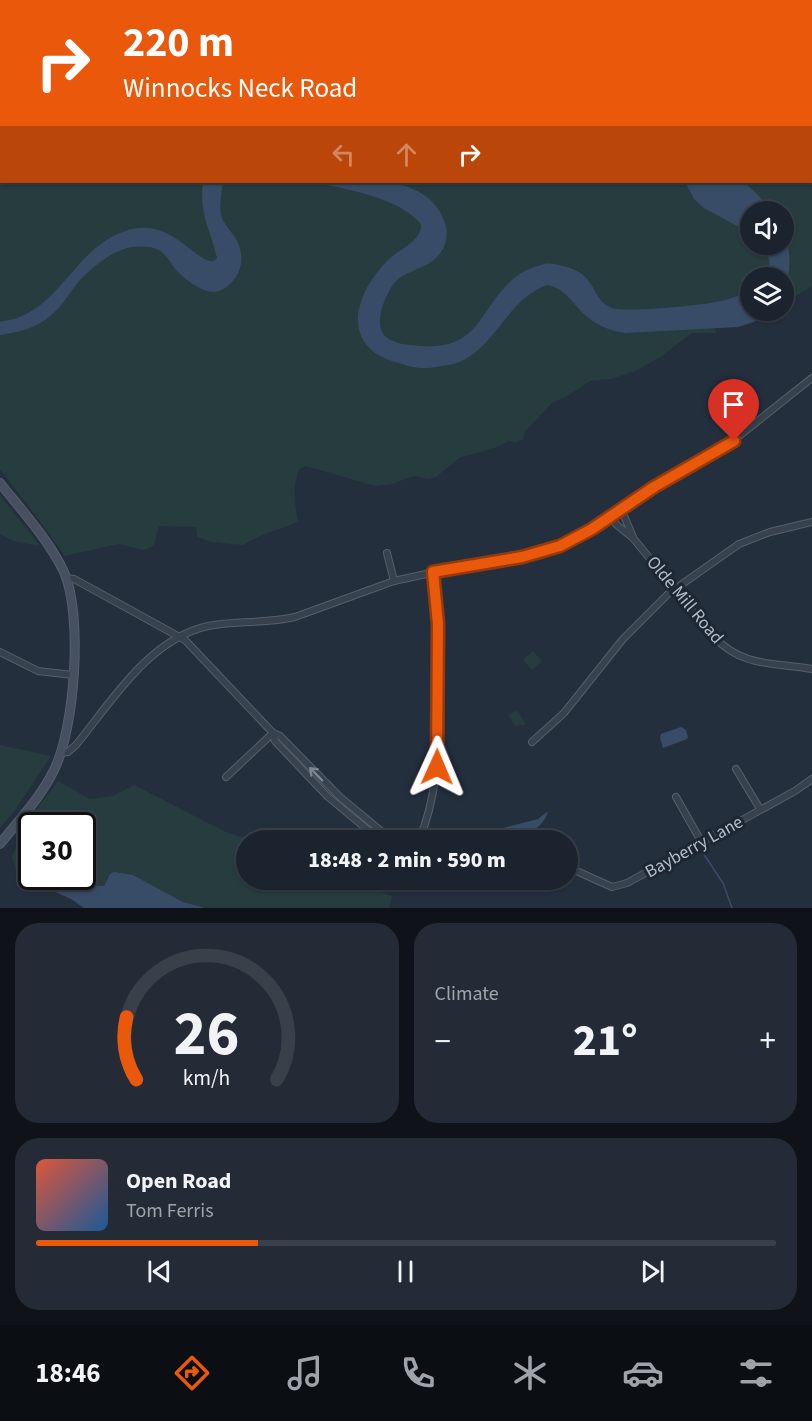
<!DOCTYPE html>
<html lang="en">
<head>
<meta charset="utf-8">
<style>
  :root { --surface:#1b232e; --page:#242b36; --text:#f1f3f6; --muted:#a0a4aa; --line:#39404a; --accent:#ea580c }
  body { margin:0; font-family:"Source Sans 3",sans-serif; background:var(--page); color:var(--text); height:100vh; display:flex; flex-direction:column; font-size:22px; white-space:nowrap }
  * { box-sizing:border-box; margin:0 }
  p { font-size:20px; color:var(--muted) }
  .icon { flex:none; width:33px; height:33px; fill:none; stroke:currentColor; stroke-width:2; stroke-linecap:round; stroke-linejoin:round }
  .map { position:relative; height:908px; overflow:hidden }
  .details { display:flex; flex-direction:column; gap:15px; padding:15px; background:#0f1319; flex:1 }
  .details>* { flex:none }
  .top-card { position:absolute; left:0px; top:0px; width:813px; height:183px; box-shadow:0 2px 4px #0004,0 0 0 2px var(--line); background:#ea580c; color:#fff; overflow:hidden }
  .tools { position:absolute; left:740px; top:201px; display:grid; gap:12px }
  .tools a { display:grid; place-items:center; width:54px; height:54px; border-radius:50%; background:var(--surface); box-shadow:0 2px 4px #0004,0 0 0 2px var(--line); font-size:30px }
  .speed { position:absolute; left:18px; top:812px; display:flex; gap:12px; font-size:30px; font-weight:700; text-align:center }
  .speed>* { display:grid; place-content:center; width:78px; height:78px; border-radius:50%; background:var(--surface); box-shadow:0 2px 4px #0004,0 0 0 2px var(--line); line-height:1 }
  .speed .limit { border:3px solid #111; border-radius:9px; background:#fff; color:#111 }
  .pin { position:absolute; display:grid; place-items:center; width:51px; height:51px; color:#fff; margin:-62px -26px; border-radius:50% 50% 50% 0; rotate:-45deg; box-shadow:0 0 6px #0007 }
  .pin .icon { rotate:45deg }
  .me { position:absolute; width:66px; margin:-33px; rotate:1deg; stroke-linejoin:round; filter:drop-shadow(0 0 4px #0008) }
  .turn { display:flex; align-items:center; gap:21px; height:126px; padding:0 24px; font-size:27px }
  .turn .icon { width:78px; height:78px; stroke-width:2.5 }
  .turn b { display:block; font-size:42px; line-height:51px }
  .lanes { display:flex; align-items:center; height:57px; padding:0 24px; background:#0003; justify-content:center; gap:30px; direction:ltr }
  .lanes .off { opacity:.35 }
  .big { font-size:45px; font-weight:800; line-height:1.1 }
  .details .widget { flex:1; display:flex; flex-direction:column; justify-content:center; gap:9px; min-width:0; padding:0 21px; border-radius:24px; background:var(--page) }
  .details .dial { align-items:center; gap:0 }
  .dial svg { height:156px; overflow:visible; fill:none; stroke:var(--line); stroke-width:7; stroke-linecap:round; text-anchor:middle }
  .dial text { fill:var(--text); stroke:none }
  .song { display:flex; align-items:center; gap:18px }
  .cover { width:72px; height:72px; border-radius:9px; background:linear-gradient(135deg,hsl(10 70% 55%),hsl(210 70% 35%)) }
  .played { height:6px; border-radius:3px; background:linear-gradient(90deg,var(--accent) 30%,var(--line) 30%) }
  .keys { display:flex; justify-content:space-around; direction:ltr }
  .heat { display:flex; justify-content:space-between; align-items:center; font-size:33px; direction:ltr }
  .details .tiles { flex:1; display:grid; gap:15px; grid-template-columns:1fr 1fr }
  .widget:last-child { grid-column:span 2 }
  .trip { position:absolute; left:236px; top:830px; width:342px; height:60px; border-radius:30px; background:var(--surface); box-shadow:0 2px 4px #0004,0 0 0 2px var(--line); font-weight:800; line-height:60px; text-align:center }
  .dock { display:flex; height:96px; justify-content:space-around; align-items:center; background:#0b0e12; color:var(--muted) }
  .dock .icon { width:42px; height:42px }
  .dock .active { color:var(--accent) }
  .dock b { font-size:27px; color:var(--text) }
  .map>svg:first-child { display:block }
</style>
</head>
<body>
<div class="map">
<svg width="812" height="908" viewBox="0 0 812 908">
  <rect width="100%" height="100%" fill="#242f3e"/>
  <g fill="#263c3f">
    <path d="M0 0H734L2 2V182H693L750 231V244L764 245 770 254V277L750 278V293L740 298 709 305 716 333H692L659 358 633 372 611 379 590 381 566 397 553 402 525 431 523 439 515 443 509 441 494 448 459 458 436 477 428 479 414 476 392 484 375 486 306 466 299 469C293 486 294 505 298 522 281 529 258 535 243 545L211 542 197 537 196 527 159 526 154 545 150 548 142 550 119 544 65 556 40 521 0 469Z"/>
    <polygon points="766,0 812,0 812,286 788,301 783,298 791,265 789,251 783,238 783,212 767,211 740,182 812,182 812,2"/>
    <polygon points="0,495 40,546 13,541 0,534"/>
    <polygon points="533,651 542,661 532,670 523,660"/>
    <polygon points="517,710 526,724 522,726 520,724 516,727 508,715"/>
    <polygon points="0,745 51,756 15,810 0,828"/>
    <polygon points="58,781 90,799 113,796 134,785 226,832 250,840 246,840 246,879 346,879 392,896 389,908 205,908 183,902 133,875 110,874 104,886 98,886 85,881 86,867 82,864 82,825 32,825 31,842 26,840 18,854 20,872 17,874 12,857 21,836 22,828"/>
  </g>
  <g fill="#394c67">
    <path d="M203 182H223C222 193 218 207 222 218 225 226 233 233 237 241 245 257 242 274 228 286 211 301 190 283 177 271 171 264 167 255 159 250 152 246 140 246 132 247 113 250 92 267 79 281 69 293 63 306 50 316 35 329 19 332 0 335V322C7 320 15 320 22 316 65 297 79 245 128 230 173 217 195 264 214 261L217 258C210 228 199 214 203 182Z"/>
    <path d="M313 182C356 181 427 170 445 223 449 234 446 248 437 257 428 267 410 270 398 279 387 289 372 324 385 336 393 344 409 345 420 346 481 350 477 311 513 279 521 272 530 268 541 265 548 262 555 264 563 266 599 274 590 300 612 308 623 313 710 305 725 300 733 298 742 294 750 291V310L768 311 754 322 738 327 625 333C610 331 596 325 585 315 572 303 565 288 547 285 508 298 496 347 459 362 453 365 447 365 441 366 429 369 417 369 405 365 396 362 384 359 375 353 342 328 363 286 386 262 396 251 423 241 421 224 398 197 346 189 313 182Z"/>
    <polygon points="685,182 744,182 758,195 771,211 750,212 750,233 704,208 694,199"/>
    <path d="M783 232C792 252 792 272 783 292V278L765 277C773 265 769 256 762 245L783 244Z"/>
    <polygon points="681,727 686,730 688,737 687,739 663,748 660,738 661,734"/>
    <path d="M548 811C545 826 528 834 516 839 508 842 495 840 486 840L503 828 538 819Z"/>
    <polygon points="28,840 31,842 32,876 82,876 83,864 86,867 85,881 98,886 104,886 110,874 114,872 133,875 183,902 205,908 84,908 71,899 53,891 20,872 18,854 24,841"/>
  </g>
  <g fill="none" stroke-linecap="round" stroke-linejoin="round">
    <g stroke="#394c67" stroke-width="1.5">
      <polyline points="116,0 124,2"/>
      <polyline points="0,16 2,17"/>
      <polyline points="0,75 2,74"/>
      <polyline points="703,853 723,883 732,908"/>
    </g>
    <defs>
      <g id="minor">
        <polyline points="620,510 625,518 633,537"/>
        <path d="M610 517 617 525 633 538 713 636C743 668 773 662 812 669"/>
        <polyline points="387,553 394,581"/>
        <polyline points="66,578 74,579 85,585 185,640 273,733 280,736 340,797 392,840"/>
        <polyline points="0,652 38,671 73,675"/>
        <polyline points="273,733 275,741 327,796 380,840"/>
        <polyline points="532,742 564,713 623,639 668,594 739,544 770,532 812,522"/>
        <path d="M61 753 68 752 76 745C112 701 149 639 208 626 237 620 266 624 295 617L394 581 449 569 522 557 567 542 592 529 654 487 725 447 812 378"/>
        <polyline points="736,769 760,809"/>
        <polyline points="226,777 273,733"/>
        <polyline points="676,797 702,843"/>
        <path d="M419 840C441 788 437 741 438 686 438 648 440 609 433 572"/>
        <polyline points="572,869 612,887 627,883 795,791 812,779"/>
      </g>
      <path id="secondary" d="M0 483C22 511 49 540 64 572 83 615 75 728 54 770 41 797 19 820 0 844"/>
    </defs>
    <use href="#minor" stroke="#565f6c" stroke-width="8"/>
    <use href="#secondary" stroke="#565f6c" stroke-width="10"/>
    <use href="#minor" stroke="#38414e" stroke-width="6"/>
    <use href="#secondary" stroke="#465061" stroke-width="8"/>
  </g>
  <defs><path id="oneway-shaft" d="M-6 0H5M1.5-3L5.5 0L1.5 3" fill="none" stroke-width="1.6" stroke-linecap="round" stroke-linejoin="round" transform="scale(1.5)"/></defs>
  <use stroke="#7c8592" href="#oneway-shaft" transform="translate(316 774) rotate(-134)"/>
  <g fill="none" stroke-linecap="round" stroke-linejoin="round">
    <defs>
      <polyline id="route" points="437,767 438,624 433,572 522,557 560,546 592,529 654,487 734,441"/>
    </defs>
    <use href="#route" stroke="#983908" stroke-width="15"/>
    <use href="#route" stroke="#ea580c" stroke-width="10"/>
  </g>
  <g text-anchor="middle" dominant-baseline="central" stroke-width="6" stroke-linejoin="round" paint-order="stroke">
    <g font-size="18" fill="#b4bcc9" stroke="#1d2633">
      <text transform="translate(685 600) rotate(50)">Olde Mill Road</text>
      <text transform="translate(694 847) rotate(-29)">Bayberry Lane</text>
    </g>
  </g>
</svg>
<div class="tools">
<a><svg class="icon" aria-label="sound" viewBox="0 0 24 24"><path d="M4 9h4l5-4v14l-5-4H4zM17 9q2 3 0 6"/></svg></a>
<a><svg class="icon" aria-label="layers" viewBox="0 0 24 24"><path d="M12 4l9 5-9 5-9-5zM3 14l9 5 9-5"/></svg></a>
</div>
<div class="speed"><div class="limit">30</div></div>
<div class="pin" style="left:734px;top:441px;background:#d93025"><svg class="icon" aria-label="arrive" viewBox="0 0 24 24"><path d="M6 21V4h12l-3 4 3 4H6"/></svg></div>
<svg class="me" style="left:437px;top:767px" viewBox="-20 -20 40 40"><path d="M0-17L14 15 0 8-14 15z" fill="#ea580c" stroke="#fff" stroke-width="4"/></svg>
<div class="trip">18:48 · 2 min · 590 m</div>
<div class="top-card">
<div class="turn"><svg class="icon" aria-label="right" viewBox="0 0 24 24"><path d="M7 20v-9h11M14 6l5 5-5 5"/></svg><div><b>220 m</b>Winnocks Neck Road</div></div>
<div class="lanes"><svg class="icon off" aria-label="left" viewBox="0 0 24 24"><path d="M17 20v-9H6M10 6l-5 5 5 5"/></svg><svg class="icon off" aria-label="ahead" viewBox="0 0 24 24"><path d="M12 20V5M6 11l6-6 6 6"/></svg><svg class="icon" aria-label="right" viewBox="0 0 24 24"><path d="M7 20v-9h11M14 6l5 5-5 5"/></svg></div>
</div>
</div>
<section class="details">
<div class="tiles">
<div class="widget dial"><svg viewBox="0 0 100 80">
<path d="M14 69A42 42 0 1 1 86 69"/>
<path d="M14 69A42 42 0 0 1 9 37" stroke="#ea580c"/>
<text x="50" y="56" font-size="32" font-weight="700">26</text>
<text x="50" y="72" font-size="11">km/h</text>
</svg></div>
<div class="widget"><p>Climate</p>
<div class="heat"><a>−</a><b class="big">21°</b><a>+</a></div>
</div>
<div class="widget">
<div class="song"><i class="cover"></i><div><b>Open Road</b><p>Tom Ferris</p></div></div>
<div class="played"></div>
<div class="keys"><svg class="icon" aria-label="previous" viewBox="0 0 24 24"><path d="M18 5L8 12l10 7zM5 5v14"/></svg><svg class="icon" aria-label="pause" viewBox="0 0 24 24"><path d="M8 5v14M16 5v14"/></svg><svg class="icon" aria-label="next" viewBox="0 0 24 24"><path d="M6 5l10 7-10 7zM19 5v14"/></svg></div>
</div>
</div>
</section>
<nav class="dock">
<b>18:46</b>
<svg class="icon active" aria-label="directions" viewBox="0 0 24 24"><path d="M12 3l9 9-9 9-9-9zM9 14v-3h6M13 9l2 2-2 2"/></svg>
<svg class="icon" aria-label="music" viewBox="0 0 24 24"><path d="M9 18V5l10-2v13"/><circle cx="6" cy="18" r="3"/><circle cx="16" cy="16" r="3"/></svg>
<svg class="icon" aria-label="phone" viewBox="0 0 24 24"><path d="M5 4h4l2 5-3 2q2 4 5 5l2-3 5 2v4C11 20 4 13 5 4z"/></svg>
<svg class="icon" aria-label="climate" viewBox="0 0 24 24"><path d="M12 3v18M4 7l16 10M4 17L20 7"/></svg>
<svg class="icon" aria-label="car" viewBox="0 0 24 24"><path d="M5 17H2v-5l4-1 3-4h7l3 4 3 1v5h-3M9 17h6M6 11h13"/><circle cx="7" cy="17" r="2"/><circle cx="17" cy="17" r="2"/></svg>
<svg class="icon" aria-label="filters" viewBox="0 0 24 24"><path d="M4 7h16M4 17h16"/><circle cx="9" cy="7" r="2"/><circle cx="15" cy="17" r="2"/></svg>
</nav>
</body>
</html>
